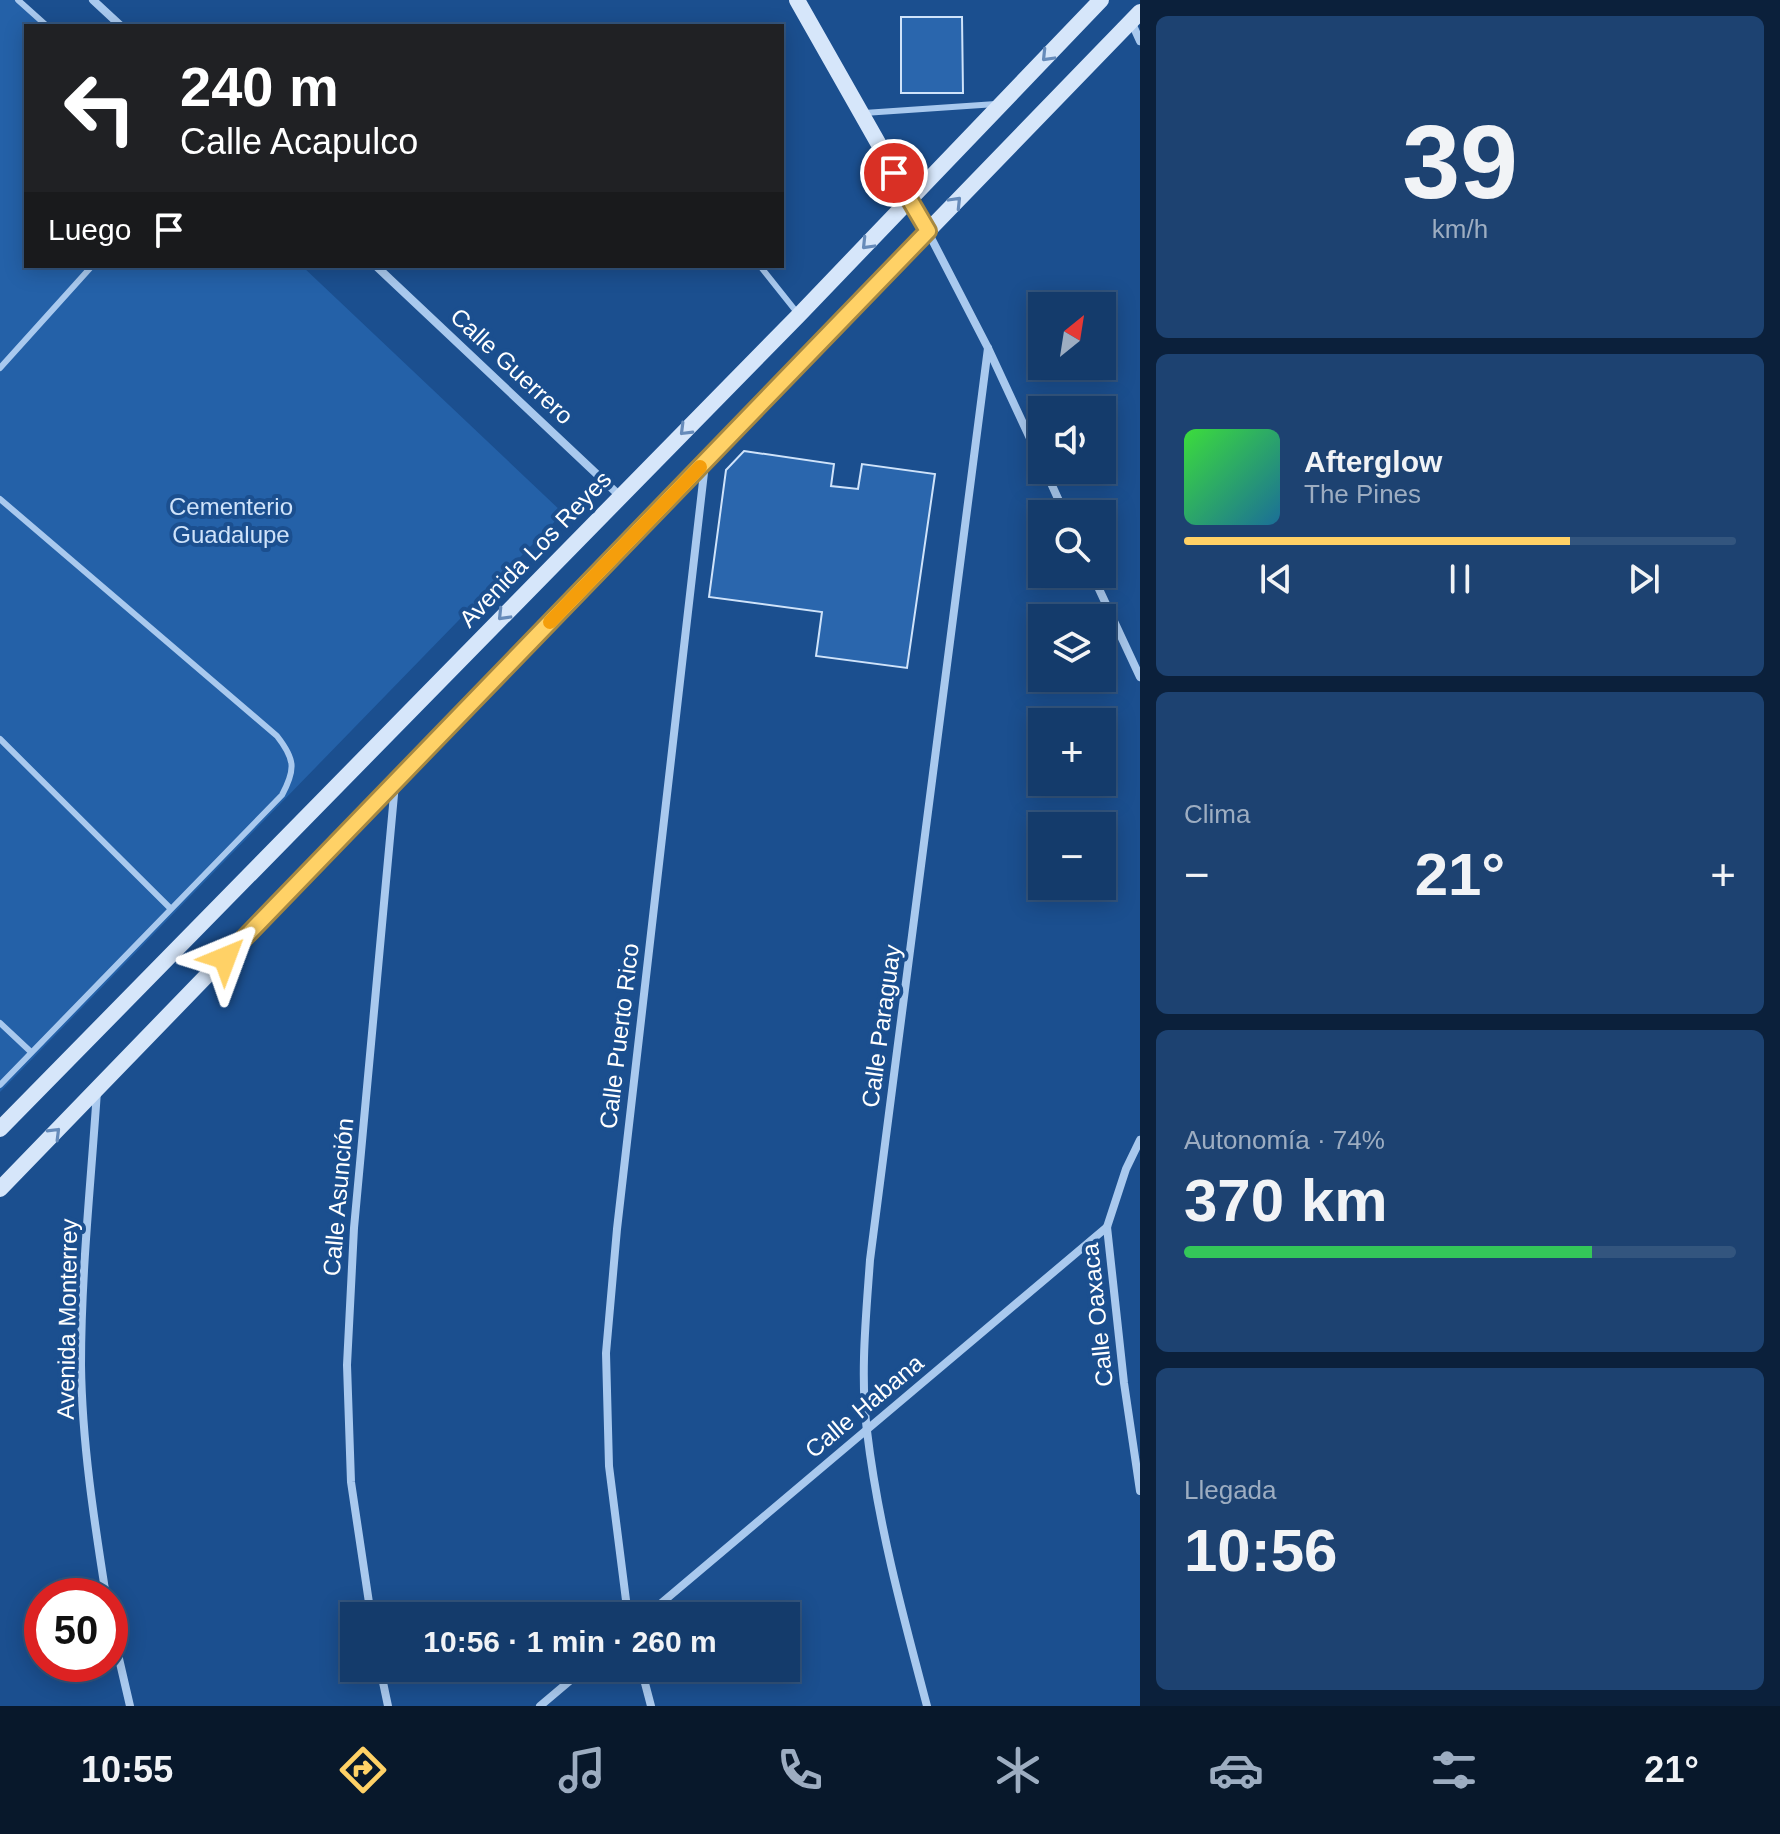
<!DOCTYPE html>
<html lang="es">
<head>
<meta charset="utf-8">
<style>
  :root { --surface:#143b6b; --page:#1d4271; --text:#f1f3f6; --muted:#9dadc1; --line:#33557e; --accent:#ffd166 }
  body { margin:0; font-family:Helvetica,sans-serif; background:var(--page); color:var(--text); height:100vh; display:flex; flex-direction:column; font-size:30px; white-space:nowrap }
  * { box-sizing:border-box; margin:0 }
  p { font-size:26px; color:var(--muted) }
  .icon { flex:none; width:44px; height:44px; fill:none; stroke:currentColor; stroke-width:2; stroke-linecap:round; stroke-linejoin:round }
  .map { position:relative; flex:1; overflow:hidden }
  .side { display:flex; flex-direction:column; gap:16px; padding:16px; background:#0b203b; width:640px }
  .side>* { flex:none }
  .banner { position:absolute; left:24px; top:24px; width:760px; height:244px; border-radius:0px; box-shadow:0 4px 20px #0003,0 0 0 2px var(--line); background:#202124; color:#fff; overflow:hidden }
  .needle { width:52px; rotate:30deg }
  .controls { position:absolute; left:1028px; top:292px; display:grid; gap:16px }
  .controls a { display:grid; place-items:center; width:88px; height:88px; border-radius:0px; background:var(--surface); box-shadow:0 4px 20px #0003,0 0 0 2px var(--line); font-size:40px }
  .speed { position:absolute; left:24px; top:1578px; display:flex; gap:16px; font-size:40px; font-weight:700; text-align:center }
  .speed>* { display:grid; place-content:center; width:104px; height:104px; border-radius:50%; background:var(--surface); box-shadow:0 4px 20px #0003,0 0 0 2px var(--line); line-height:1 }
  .speed .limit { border:12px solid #d22; background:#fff; color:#111 }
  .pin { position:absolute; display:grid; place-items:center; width:68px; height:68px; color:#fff; margin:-34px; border:4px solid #fff; border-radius:50%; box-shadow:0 2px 8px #0007 }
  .me { position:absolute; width:88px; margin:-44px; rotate:44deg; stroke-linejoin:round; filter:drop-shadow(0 0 6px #0008) }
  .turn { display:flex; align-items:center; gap:28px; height:168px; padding:0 24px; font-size:36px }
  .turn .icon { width:104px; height:104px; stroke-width:2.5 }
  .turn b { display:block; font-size:56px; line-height:68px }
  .then { display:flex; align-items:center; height:76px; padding:0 24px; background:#0003; gap:16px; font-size:30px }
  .big { font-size:60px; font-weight:700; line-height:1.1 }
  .side .widget { flex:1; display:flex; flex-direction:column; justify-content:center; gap:12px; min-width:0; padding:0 28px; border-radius:12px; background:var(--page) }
  .side .dial { align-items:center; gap:0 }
  .dial b { font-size:104px; line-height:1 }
  .song { display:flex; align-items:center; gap:24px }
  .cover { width:96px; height:96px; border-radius:12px; background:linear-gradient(135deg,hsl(120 70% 55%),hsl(200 70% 35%)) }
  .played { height:8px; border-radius:4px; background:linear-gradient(90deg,var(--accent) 70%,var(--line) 70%) }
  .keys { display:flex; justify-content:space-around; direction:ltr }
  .heat { display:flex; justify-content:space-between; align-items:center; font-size:44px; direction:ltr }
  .charge { height:12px; border-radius:6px; background:linear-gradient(90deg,#34c759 74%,var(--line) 0) }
  .trip { position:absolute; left:340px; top:1602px; width:460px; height:80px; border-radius:0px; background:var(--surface); box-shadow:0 4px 20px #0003,0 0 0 2px var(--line); font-weight:700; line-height:80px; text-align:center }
  .tabs { display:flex; height:128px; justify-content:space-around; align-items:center; background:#08182b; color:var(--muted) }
  .tabs .icon { width:56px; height:56px }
  .tabs .current { color:var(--accent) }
  .tabs b { font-size:36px; color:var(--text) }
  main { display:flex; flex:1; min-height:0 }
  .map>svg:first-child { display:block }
</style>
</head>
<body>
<main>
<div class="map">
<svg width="1140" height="1706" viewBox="0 0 1140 1706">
  <rect width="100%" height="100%" fill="#1b4f8f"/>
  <polygon fill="#2461a8" points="0,0 20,0 47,26 26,26 26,266 302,266 563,513 0,1092"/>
  <g fill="#2a66ad" stroke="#cfe3fa" stroke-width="2">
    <polygon points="901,17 962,17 963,93 901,93"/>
    <polygon points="744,451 834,464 831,486 858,489 862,464 935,474 907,668 816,656 822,612 709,597 726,470"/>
  </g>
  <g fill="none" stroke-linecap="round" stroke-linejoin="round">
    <g stroke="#a9c9ee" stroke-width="6">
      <polyline points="18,0 47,26"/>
      <polyline points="864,113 996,104"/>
      <polyline points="760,266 799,315"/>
      <polyline points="0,368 92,266"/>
      <path d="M0 499 277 736C295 759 296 769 282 795L0 1085"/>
      <polyline points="0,739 170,908"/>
      <polyline points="0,1023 31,1052"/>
    </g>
    <g stroke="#a9c9ee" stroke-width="8">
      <polyline points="93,0 121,26"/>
      <polyline points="1131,21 1140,41"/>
      <polyline points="928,232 988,348 1042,464"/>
      <polyline points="376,266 620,496"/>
      <polyline points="1045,470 1065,514"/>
      <polyline points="1092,574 1140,677"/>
      <path d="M97 1091C91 1182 81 1274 81 1365 82 1442 94 1520 106 1596"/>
      <polyline points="1140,1140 1126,1169 1107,1227 1124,1383 1140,1491"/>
      <polyline points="371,1616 351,1482 347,1365 354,1228 395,784"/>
      <polyline points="628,1616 609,1466 606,1353 617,1229 705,464"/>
      <polyline points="646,1616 1107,1227"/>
      <polyline points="110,1620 130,1706"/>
      <polyline points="380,1668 388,1706"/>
      <polyline points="641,1668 651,1706"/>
      <polyline points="540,1706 585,1668"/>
      <path d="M927 1706C903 1616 878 1524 867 1431 860 1375 866 1317 870 1260L988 348"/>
    </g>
    <g stroke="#d6e6fa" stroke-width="16">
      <polyline points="797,0 928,231"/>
      <polyline points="0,1129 799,315 1101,0"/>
      <polyline points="0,1189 1140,12"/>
    </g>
  </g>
  <defs><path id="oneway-chevron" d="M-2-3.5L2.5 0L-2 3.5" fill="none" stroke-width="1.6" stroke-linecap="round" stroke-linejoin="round" transform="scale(2)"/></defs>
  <g stroke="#668bba">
    <use href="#oneway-chevron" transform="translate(1047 56) rotate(134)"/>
    <use href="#oneway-chevron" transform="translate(956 202) rotate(-46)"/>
    <use href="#oneway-chevron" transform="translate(867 244) rotate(134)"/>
    <use href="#oneway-chevron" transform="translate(685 430) rotate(135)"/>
    <use href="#oneway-chevron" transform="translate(503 615) rotate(134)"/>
    <use href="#oneway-chevron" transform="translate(55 1133) rotate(-45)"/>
  </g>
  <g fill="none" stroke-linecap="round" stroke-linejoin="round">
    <defs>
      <polyline id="route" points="225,958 928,231 894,173"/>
    </defs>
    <use href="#route" stroke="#a68842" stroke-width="20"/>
    <use href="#route" stroke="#ffd166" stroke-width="14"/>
    <polyline stroke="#f59e0b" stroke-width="14" points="550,622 700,467"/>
  </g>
  <g text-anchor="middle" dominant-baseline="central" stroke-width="8" stroke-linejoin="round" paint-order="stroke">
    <g font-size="24" fill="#fff" stroke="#1b4f8f">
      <text transform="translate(512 366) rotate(43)">Calle Guerrero</text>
      <text transform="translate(535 549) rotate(-46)">Avenida Los Reyes</text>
      <text transform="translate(881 1026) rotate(-82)">Calle Paraguay</text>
      <text transform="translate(619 1036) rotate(-83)">Calle Puerto Rico</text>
      <text transform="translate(338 1197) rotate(-85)">Calle Asunción</text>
      <text transform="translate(1097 1315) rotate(-96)">Calle Oaxaca</text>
      <text transform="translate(67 1319) rotate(-89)">Avenida Monterrey</text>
      <text transform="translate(864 1406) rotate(-40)">Calle Habana</text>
    </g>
    <g font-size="24" fill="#cfe3fa" stroke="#1b4f8f">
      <text x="231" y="506">Cementerio<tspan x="231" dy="28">Guadalupe</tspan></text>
    </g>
  </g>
</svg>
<div class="controls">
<a><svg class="needle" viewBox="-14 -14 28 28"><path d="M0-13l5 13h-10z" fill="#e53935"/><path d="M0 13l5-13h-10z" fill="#9dadc1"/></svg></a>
<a><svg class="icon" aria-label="sound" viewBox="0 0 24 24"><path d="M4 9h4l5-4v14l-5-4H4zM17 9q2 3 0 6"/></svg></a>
<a><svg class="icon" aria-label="search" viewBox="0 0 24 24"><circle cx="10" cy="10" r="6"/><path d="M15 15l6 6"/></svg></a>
<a><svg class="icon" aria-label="layers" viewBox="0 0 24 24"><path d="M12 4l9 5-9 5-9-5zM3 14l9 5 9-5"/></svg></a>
<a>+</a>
<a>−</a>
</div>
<div class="speed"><div class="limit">50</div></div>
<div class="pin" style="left:894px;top:173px;background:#d93025"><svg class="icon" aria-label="arrive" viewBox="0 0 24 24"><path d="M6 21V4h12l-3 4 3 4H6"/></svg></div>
<svg class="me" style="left:225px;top:958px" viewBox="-20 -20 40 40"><path d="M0-17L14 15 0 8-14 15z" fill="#ffd166" stroke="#fff" stroke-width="4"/></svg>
<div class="trip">10:56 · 1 min · 260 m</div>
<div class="banner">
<div class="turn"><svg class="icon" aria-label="left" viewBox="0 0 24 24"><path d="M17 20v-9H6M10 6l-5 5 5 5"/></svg><div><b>240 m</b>Calle Acapulco</div></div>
<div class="then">Luego<svg class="icon" aria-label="arrive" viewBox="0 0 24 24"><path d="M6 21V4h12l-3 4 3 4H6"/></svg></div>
</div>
</div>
<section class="side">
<div class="widget dial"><b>39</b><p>km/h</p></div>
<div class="widget">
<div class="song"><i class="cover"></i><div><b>Afterglow</b><p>The Pines</p></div></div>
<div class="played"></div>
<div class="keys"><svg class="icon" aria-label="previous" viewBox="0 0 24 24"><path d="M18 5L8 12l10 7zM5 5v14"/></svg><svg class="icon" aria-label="pause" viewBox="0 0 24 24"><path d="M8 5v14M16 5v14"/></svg><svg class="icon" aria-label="next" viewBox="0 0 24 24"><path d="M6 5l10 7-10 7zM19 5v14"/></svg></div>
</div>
<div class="widget"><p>Clima</p>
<div class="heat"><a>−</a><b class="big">21°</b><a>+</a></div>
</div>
<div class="widget"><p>Autonomía · 74%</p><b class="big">370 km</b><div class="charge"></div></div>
<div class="widget"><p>Llegada</p><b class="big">10:56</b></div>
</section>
</main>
<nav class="tabs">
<b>10:55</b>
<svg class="icon current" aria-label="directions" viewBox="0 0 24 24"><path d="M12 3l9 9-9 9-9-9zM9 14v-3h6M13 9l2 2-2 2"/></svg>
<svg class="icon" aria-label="music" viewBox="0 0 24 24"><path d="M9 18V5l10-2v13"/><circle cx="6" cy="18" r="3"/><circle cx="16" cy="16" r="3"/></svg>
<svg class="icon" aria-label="phone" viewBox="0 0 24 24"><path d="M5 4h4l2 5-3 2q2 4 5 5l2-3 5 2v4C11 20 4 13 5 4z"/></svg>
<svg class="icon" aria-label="climate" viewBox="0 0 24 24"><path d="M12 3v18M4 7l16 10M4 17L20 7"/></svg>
<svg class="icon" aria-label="car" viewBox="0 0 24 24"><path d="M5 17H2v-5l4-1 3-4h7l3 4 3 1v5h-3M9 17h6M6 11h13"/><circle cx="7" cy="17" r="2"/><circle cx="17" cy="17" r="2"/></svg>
<svg class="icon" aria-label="filters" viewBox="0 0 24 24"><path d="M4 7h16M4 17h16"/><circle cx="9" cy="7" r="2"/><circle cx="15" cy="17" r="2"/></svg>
<b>21°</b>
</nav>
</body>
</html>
